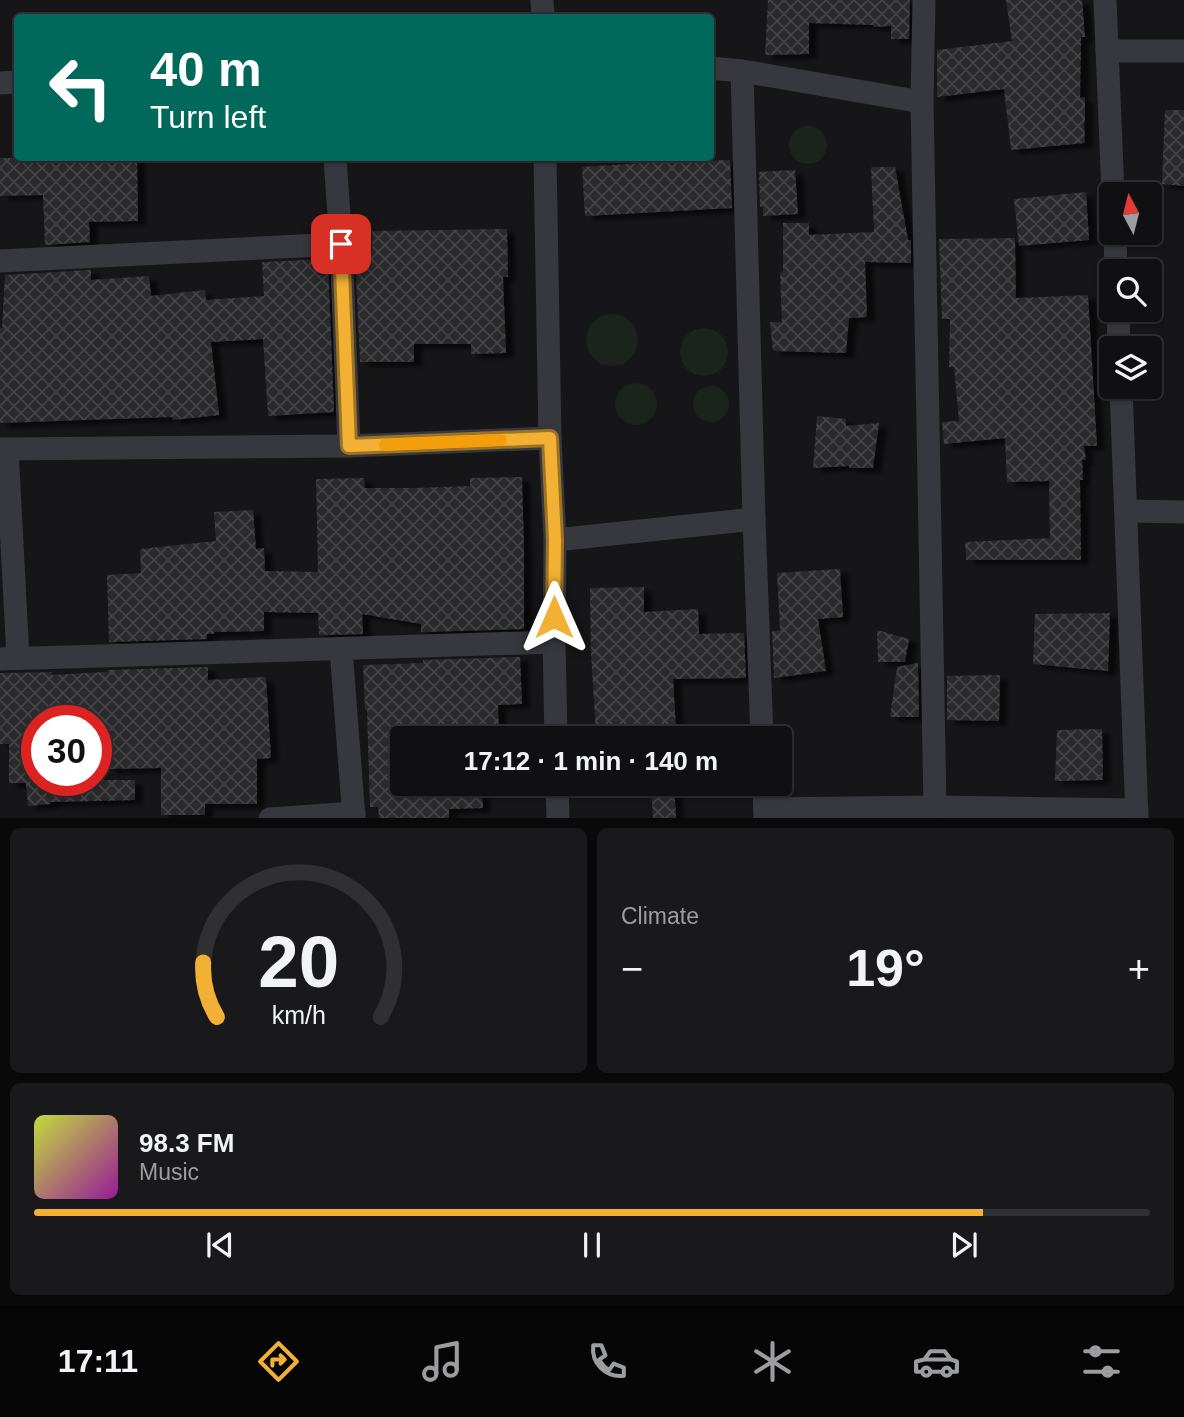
<!DOCTYPE html>
<html lang="en">
<head>
<meta charset="utf-8">
<style>
  :root { --surface:#101012; --page:#19191b; --text:#f1f3f6; --muted:#9c9d9f; --line:#303032; --accent:#f2b134 }
  body { margin:0; font-family:Arial,sans-serif; background:var(--page); color:var(--text); height:100vh; display:flex; flex-direction:column; font-size:26px; white-space:nowrap }
  * { box-sizing:border-box; margin:0 }
  p { font-size:23px; color:var(--muted) }
  .icon { flex:none; width:38px; height:38px; fill:none; stroke:currentColor; stroke-width:2; stroke-linecap:round; stroke-linejoin:round }
  .map { position:relative; height:818px; overflow:hidden }
  .details { display:flex; flex-direction:column; gap:10px; padding:10px; background:#09090a; flex:1 }
  .details>* { flex:none }
  .banner { position:absolute; left:14px; top:14px; width:700px; height:147px; border-radius:7px; box-shadow:0 2px 5px #0004,0 0 0 2px var(--line); background:#00695c; color:#fff; overflow:hidden }
  .needle { width:46px; rotate:353deg }
  .controls { position:absolute; left:1099px; top:182px; display:grid; gap:14px }
  .controls a { display:grid; place-items:center; width:63px; height:63px; border-radius:7px; background:var(--surface); box-shadow:0 2px 5px #0004,0 0 0 2px var(--line); font-size:35px }
  .speed { position:absolute; left:21px; top:705px; display:flex; gap:14px; font-size:35px; font-weight:700; text-align:center }
  .speed>* { display:grid; place-content:center; width:91px; height:91px; border-radius:50%; background:var(--surface); box-shadow:0 2px 5px #0004,0 0 0 2px var(--line); line-height:1 }
  .speed .limit { border:10px solid #d22; background:#fff; color:#111 }
  .pin { position:absolute; display:grid; place-items:center; width:60px; height:60px; color:#fff; margin:-30px; border-radius:14px; box-shadow:0 4px 10px #0006 }
  .me { position:absolute; width:77px; margin:-38px; rotate:0deg; stroke-linejoin:round; filter:drop-shadow(0 0 5px #0008) }
  .turn { display:flex; align-items:center; gap:24px; height:147px; padding:0 21px; font-size:32px }
  .turn .icon { width:91px; height:91px; stroke-width:2.5 }
  .turn b { display:block; font-size:49px; line-height:60px }
  .big { font-size:52px; font-weight:700; line-height:1.1 }
  .details .widget { flex:1; display:flex; flex-direction:column; justify-content:center; gap:10px; min-width:0; padding:0 24px; border-radius:10px; background:var(--page) }
  .details .dial { align-items:center; gap:0 }
  .dial svg { height:182px; overflow:visible; fill:none; stroke:var(--line); stroke-width:7; stroke-linecap:round; text-anchor:middle }
  .dial text { fill:var(--text); stroke:none }
  .song { display:flex; align-items:center; gap:21px }
  .cover { width:84px; height:84px; border-radius:10px; background:linear-gradient(135deg,hsl(70 70% 55%),hsl(300 70% 35%)) }
  .played { height:7px; border-radius:4px; background:linear-gradient(90deg,var(--accent) 85%,var(--line) 85%) }
  .keys { display:flex; justify-content:space-around; direction:ltr }
  .heat { display:flex; justify-content:space-between; align-items:center; font-size:38px; direction:ltr }
  .details .tiles { flex:1; display:grid; gap:10px; grid-template-columns:1fr 1fr }
  .widget:last-child { grid-column:span 2 }
  .trip { position:absolute; left:390px; top:726px; width:402px; height:70px; border-radius:7px; background:var(--surface); box-shadow:0 2px 5px #0004,0 0 0 2px var(--line); font-weight:700; line-height:70px; text-align:center }
  .tab-bar { display:flex; height:112px; justify-content:space-around; align-items:center; background:#060607; color:var(--muted) }
  .tab-bar .icon { width:49px; height:49px }
  .tab-bar .on { color:var(--accent) }
  .tab-bar b { font-size:32px; color:var(--text) }
  .map>svg:first-child { display:block }
</style>
</head>
<body>
<div class="map">
<svg width="1184" height="819" viewBox="0 0 1184 819">
  <defs>
    <pattern id="building-cross-hatch" width="8" height="8" patternUnits="userSpaceOnUse" patternTransform="scale(1.75)"><rect width="8" height="8" fill="#29292c"/><path d="M0 0l8 8M0 8l8-8" fill="none" stroke="#454548"/></pattern>
    <filter id="shadow"><feDropShadow dx="8" dy="4.5" stdDeviation="2" flood-color="#0009"/></filter>
  </defs>
  <rect width="100%" height="100%" fill="#161618"/>
  <g fill="#1c231d">
    <circle cx="808" cy="145" r="19"/>
    <circle cx="612" cy="340" r="26"/>
    <circle cx="704" cy="352" r="24"/>
    <circle cx="636" cy="404" r="21"/>
    <circle cx="711" cy="404" r="18"/>
  </g>
  <g fill="url(#building-cross-hatch)" filter="url(#shadow)">
    <polygon points="768,0 910,0 909,39 891,39 891,26 873,27 873,25 809,23 809,54 765,55"/>
    <polygon points="1006,0 1082,0 1085,37 1081,37 1080,98 1085,97 1085,122 1084,123 1085,143 1011,150 1004,89 937,97 937,50 1012,41"/>
    <polygon points="1165,110 1184,110 1184,186 1162,184"/>
    <polygon points="0,158 137,158 138,221 89,222 90,242 45,245 43,195 0,196"/>
    <polygon points="730,160 732,208 585,216 582,167 659,162"/>
    <polygon points="871,167 895,167 908,240 911,240 911,263 865,262 867,317 849,318 846,353 773,351 770,322 782,322 780,273 783,272 783,223 809,223 809,235 874,232"/>
    <polygon points="795,170 798,214 763,216 763,207 760,207 759,172"/>
    <polygon points="1086,192 1089,240 1019,246 1014,199"/>
    <polygon points="507,229 508,277 503,277 506,353 471,354 471,344 414,344 414,362 360,362 355,252 372,251 372,231"/>
    <polygon points="1015,238 1016,298 1088,295 1097,446 1084,446 1086,460 1082,460 1083,480 1080,480 1081,560 966,560 965,542 1050,538 1049,481 1007,482 1005,438 944,444 942,422 959,421 954,367 949,367 950,319 942,319 939,239"/>
    <polygon points="328,259 334,412 268,416 263,339 211,342 219,415 173,420 172,417 0,423 0,328 2,328 5,275 91,270 91,280 149,276 151,296 205,290 206,300 264,296 262,262"/>
    <polygon points="817,416 846,419 846,426 879,423 873,468 849,468 849,466 813,468"/>
    <polygon points="522,477 524,548 524,629 421,632 421,624 362,614 363,634 319,635 318,613 264,612 264,631 214,632 214,634 207,634 207,639 109,642 107,575 141,573 140,549 216,541 214,512 253,510 256,549 264,548 265,571 318,572 316,479 364,478 365,488 414,488 470,486 470,478"/>
    <polygon points="840,569 843,617 818,619 826,671 774,678 772,631 780,630 777,573"/>
    <polygon points="644,587 644,612 698,609 699,634 744,633 746,678 673,679 676,730 596,734 591,653 590,588"/>
    <polygon points="1110,613 1108,671 1033,664 1035,614"/>
    <polygon points="877,630 909,639 905,662 878,662"/>
    <polygon points="520,657 522,704 498,705 499,738 402,738 402,784 481,784 483,808 449,809 449,818 379,818 378,807 370,807 367,710 365,710 363,665 423,663 423,660"/>
    <polygon points="918,663 919,717 890,717 897,667"/>
    <polygon points="208,667 208,680 266,677 271,758 257,759 257,804 205,804 205,815 161,815 161,768 107,769 106,730 96,731 96,721 37,721 37,780 135,780 135,800 50,802 50,804 28,806 26,783 9,783 9,744 0,744 0,673 52,672 52,675 105,672 109,670"/>
    <polygon points="1000,675 999,721 947,720 947,676"/>
    <polygon points="1102,729 1103,780 1055,781 1057,730"/>
    <polygon points="651,784 674,784 676,818 653,818"/>
  </g>
  <g fill="none" stroke-linecap="round" stroke-linejoin="round">
    <g stroke="#37383d" stroke-width="23">
      <polyline points="542,0 543,18"/>
      <polyline points="924,0 922,102 935,807 1137,810"/>
      <polyline points="1105,0 1113,194"/>
      <polyline points="1107,51 1184,51"/>
      <polyline points="710,68 742,71 922,102"/>
      <polyline points="742,71 754,519 762,738"/>
      <polyline points="0,83 18,82"/>
      <polyline points="335,158 341,244 349,446"/>
      <polyline points="545,158 550,438 555,540 554,642 556,738"/>
      <polyline points="1115,233 1116,271"/>
      <polyline points="0,261 341,244"/>
      <polyline points="1118,310 1119,348"/>
      <polyline points="1121,387 1137,819"/>
      <polyline points="0,449 349,446 550,438"/>
      <polyline points="7,449 18,658"/>
      <polyline points="1126,511 1184,512"/>
      <polyline points="555,540 754,519"/>
      <polyline points="341,649 354,819"/>
      <polyline points="0,659 554,642"/>
      <polyline points="557,784 558,819"/>
      <polyline points="764,784 765,819"/>
      <polyline points="765,809 935,807"/>
      <polyline points="270,819 354,813"/>
    </g>
  </g>
  <g fill="none" stroke-linecap="round" stroke-linejoin="round">
    <defs>
      <polyline id="route" points="341,244 349,446 550,438 555,540 554,617"/>
    </defs>
    <use href="#route" stroke="#9d7322" stroke-width="18"/>
    <use href="#route" stroke="#f2b134" stroke-width="12"/>
    <polyline stroke="#f59e0b" stroke-width="12" points="385,445 501,440"/>
  </g>
</svg>
<div class="controls">
<a><svg class="needle" viewBox="-14 -14 28 28"><path d="M0-13l5 13h-10z" fill="#e53935"/><path d="M0 13l5-13h-10z" fill="#9c9d9f"/></svg></a>
<a><svg class="icon" aria-label="search" viewBox="0 0 24 24"><circle cx="10" cy="10" r="6"/><path d="M15 15l6 6"/></svg></a>
<a><svg class="icon" aria-label="layers" viewBox="0 0 24 24"><path d="M12 4l9 5-9 5-9-5zM3 14l9 5 9-5"/></svg></a>
</div>
<div class="speed"><div class="limit">30</div></div>
<div class="pin" style="left:341px;top:244px;background:#d93025"><svg class="icon" aria-label="arrive" viewBox="0 0 24 24"><path d="M6 21V4h12l-3 4 3 4H6"/></svg></div>
<svg class="me" style="left:554px;top:617px" viewBox="-20 -20 40 40"><path d="M0-17L14 15 0 8-14 15z" fill="#f2b134" stroke="#fff" stroke-width="4"/></svg>
<div class="trip">17:12 · 1 min · 140 m</div>
<div class="banner">
<div class="turn"><svg class="icon" aria-label="left" viewBox="0 0 24 24"><path d="M17 20v-9H6M10 6l-5 5 5 5"/></svg><div><b>40 m</b>Turn left</div></div>
</div>
</div>
<section class="details">
<div class="tiles">
<div class="widget dial"><svg viewBox="0 0 100 80">
<path d="M14 69A42 42 0 1 1 86 69"/>
<path d="M14 69A42 42 0 0 1 8 45" stroke="#f2b134"/>
<text x="50" y="56" font-size="32" font-weight="700">20</text>
<text x="50" y="72" font-size="11">km/h</text>
</svg></div>
<div class="widget"><p>Climate</p>
<div class="heat"><a>−</a><b class="big">19°</b><a>+</a></div>
</div>
<div class="widget">
<div class="song"><i class="cover"></i><div><b>98.3 FM</b><p>Music</p></div></div>
<div class="played"></div>
<div class="keys"><svg class="icon" aria-label="previous" viewBox="0 0 24 24"><path d="M18 5L8 12l10 7zM5 5v14"/></svg><svg class="icon" aria-label="pause" viewBox="0 0 24 24"><path d="M8 5v14M16 5v14"/></svg><svg class="icon" aria-label="next" viewBox="0 0 24 24"><path d="M6 5l10 7-10 7zM19 5v14"/></svg></div>
</div>
</div>
</section>
<nav class="tab-bar">
<b>17:11</b>
<svg class="icon on" aria-label="directions" viewBox="0 0 24 24"><path d="M12 3l9 9-9 9-9-9zM9 14v-3h6M13 9l2 2-2 2"/></svg>
<svg class="icon" aria-label="music" viewBox="0 0 24 24"><path d="M9 18V5l10-2v13"/><circle cx="6" cy="18" r="3"/><circle cx="16" cy="16" r="3"/></svg>
<svg class="icon" aria-label="phone" viewBox="0 0 24 24"><path d="M5 4h4l2 5-3 2q2 4 5 5l2-3 5 2v4C11 20 4 13 5 4z"/></svg>
<svg class="icon" aria-label="climate" viewBox="0 0 24 24"><path d="M12 3v18M4 7l16 10M4 17L20 7"/></svg>
<svg class="icon" aria-label="car" viewBox="0 0 24 24"><path d="M5 17H2v-5l4-1 3-4h7l3 4 3 1v5h-3M9 17h6M6 11h13"/><circle cx="7" cy="17" r="2"/><circle cx="17" cy="17" r="2"/></svg>
<svg class="icon" aria-label="filters" viewBox="0 0 24 24"><path d="M4 7h16M4 17h16"/><circle cx="9" cy="7" r="2"/><circle cx="15" cy="17" r="2"/></svg>
</nav>
</body>
</html>
